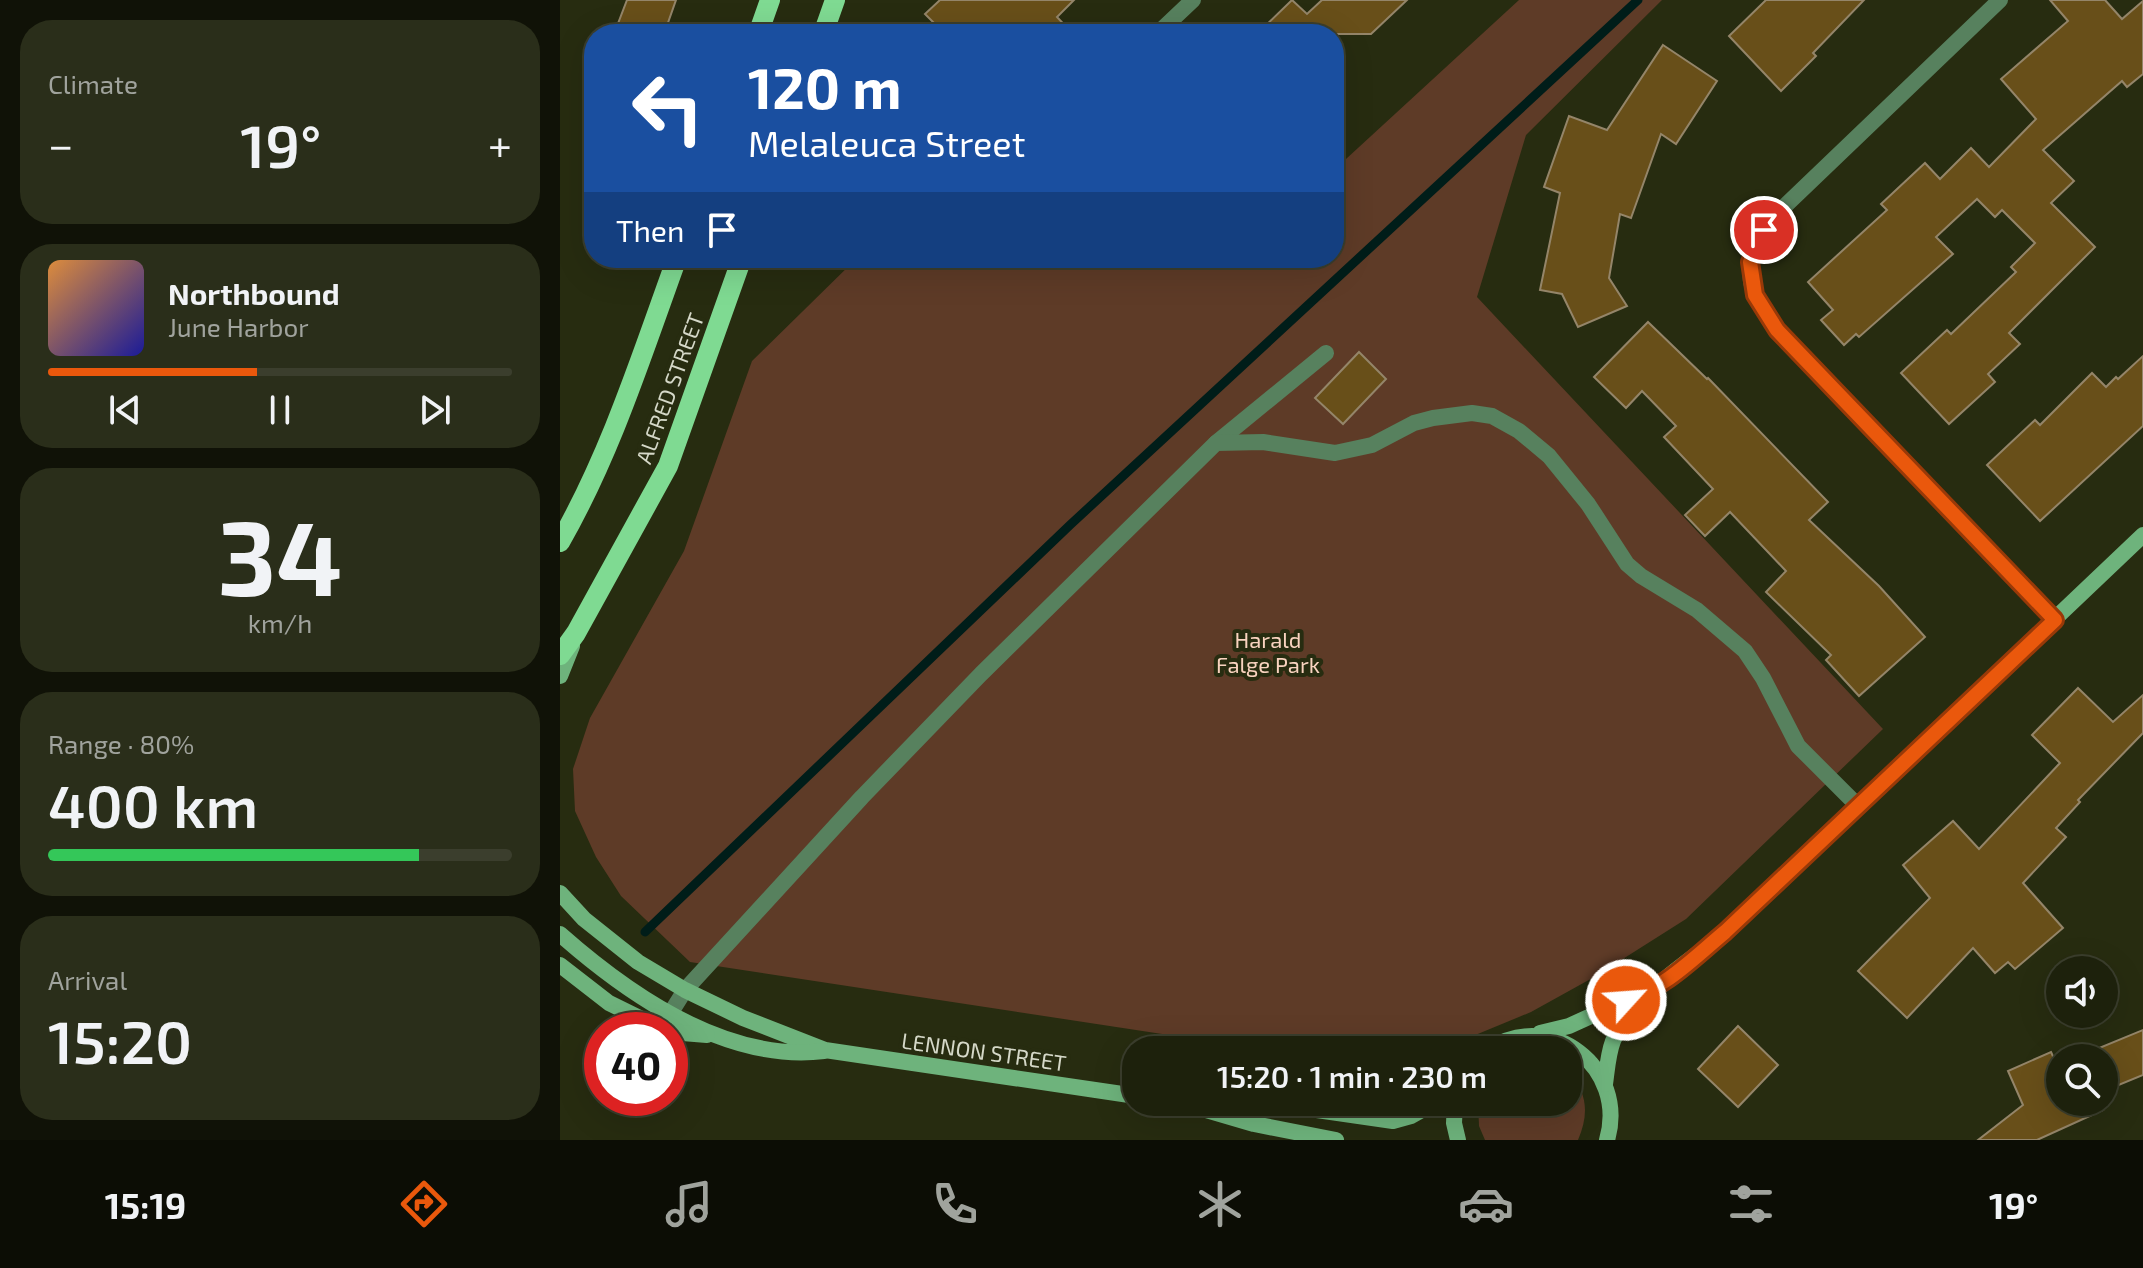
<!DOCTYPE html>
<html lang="en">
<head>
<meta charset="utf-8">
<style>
  :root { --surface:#1d210c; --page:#2a2e1a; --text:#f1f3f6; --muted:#a0a39d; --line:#3b3e2d; --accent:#ea580c }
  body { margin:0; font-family:"Exo 2",sans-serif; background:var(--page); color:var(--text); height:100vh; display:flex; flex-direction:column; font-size:30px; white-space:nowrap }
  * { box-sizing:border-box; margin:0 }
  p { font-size:26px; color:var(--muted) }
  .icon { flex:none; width:44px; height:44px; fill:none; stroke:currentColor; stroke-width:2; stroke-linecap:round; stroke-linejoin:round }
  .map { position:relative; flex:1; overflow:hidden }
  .sheet { display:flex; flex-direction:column; gap:20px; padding:20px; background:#101207; width:560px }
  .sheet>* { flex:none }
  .guide { position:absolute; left:24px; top:24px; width:760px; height:244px; border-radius:32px; box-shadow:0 8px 32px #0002,0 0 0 2px var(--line); background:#1a4fa0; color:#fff; overflow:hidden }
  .buttons { position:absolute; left:1486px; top:956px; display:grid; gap:16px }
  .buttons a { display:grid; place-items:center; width:72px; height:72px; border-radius:50%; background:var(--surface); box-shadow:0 8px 32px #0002,0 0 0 2px var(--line); font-size:40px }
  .speed { position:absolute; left:24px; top:1012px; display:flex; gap:16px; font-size:40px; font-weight:700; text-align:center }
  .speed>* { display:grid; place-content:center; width:104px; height:104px; border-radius:50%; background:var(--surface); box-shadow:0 8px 32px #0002,0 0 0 2px var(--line); line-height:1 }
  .speed .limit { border:12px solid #d22; background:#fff; color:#111 }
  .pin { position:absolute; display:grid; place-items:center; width:68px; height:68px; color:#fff; margin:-34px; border:4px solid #fff; border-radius:50%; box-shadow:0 2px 8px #0007 }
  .me { position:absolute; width:88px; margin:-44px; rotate:64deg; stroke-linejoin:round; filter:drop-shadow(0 0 6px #0008) }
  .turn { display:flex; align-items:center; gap:28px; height:168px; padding:0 32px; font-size:36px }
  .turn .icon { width:104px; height:104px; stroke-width:2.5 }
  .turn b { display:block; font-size:56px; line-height:68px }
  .then { display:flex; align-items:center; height:76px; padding:0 32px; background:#0003; gap:16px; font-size:30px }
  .big { font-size:60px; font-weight:600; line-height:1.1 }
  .sheet .card { flex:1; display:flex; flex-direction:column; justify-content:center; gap:12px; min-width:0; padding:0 28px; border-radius:32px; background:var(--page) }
  .sheet .dial { align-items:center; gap:0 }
  .dial b { font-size:104px; line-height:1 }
  .song { display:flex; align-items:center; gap:24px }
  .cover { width:96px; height:96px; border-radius:12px; background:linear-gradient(135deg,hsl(30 70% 55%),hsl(240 70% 35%)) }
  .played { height:8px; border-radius:4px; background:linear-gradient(90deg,var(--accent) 45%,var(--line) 45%) }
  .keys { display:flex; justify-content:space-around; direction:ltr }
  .heat { display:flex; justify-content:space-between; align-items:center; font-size:44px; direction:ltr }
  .charge { height:12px; border-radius:6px; background:linear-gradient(90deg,#34c759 80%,var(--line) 0) }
  .trip { position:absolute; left:562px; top:1036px; width:460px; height:80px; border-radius:32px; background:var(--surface); box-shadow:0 8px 32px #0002,0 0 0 2px var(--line); font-weight:600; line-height:80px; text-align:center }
  .dock { display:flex; height:128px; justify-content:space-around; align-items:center; background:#0c0d05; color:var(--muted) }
  .dock .icon { width:56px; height:56px }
  .dock .current { color:var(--accent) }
  .dock b { font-size:36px; color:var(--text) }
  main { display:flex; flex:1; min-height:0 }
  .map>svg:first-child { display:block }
</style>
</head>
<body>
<main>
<section class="sheet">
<div class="card"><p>Climate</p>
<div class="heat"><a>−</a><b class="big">19°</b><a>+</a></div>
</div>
<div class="card">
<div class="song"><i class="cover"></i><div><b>Northbound</b><p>June Harbor</p></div></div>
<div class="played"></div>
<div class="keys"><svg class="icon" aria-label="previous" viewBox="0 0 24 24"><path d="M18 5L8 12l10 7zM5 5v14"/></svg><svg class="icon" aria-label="pause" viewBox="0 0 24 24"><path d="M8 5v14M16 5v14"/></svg><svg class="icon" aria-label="next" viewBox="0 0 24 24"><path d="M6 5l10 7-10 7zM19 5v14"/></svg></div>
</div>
<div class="card dial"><b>34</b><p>km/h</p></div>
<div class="card"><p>Range · 80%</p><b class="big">400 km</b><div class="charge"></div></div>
<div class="card"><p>Arrival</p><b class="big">15:20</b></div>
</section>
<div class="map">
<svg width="1583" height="1140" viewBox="0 0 1583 1140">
  <rect width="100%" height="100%" fill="#272c10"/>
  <g fill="#5e3b27">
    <polygon points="959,0 1102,0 966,135 917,297 1323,729 1126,919 1036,976 971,1012 879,1050 707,1050 130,962 61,896 36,857 15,811 13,769 30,718 124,551 192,361 297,258 419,258 421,261 425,258 774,258 774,149 786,159"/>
    <path d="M1008 1072C1028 1092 1029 1115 1018 1140H925L919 1126 918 1102H1008Z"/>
  </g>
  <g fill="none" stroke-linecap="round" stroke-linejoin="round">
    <polyline stroke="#001d19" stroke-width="9" points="85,932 510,525 1078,0"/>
  </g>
  <g fill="#684f19" stroke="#948569" stroke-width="2">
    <polygon points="67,0 116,0 104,34 54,34"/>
    <polygon points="380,0 514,0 497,17 513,34 385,34 365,14"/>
    <polygon points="732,0 747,14 762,0 847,0 811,34 697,34"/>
    <polygon points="1206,0 1304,0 1253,53 1256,56 1221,91 1169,36"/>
    <polygon points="1490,0 1545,0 1562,19 1583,1 1583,74 1567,87 1562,81 1483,150 1514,181 1491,203 1535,247 1449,333 1460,344 1428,374 1435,382 1389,424 1341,373 1387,330 1391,334 1456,272 1451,267 1475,243 1442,210 1435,217 1417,199 1376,237 1393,254 1299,337 1296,334 1284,345 1261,320 1273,310 1248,282 1327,210 1321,204 1365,163 1380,179 1411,148 1429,167 1476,119 1441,79 1508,21"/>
    <polygon points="1103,45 1157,81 1116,144 1101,134 1071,218 1060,214 1049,278 1067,306 1018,327 1002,294 980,290 1000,193 984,187 1009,116 1047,130"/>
    <polygon points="1088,322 1147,379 1148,378 1268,502 1249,520 1319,586 1365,637 1299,696 1266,660 1271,655 1206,592 1226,571 1170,512 1145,536 1125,515 1153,489 1104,437 1116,426 1082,391 1066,408 1034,377"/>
    <polygon points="799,352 826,379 783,424 755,398"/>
    <polygon points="1583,356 1583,426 1480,521 1427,465 1475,420 1480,425 1532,373 1546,387 1556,377 1558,379"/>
    <polygon points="1518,688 1553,722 1583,695 1583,733 1518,800 1520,802 1496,828 1506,837 1463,883 1503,928 1455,969 1448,962 1435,973 1413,948 1347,1018 1298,971 1370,898 1343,865 1393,821 1419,849 1500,763 1472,735"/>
    <polygon points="1178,1026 1218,1065 1178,1107 1138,1069"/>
    <polygon points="1583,1030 1583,1075 1544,1091 1544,1058 1515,1058"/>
    <polygon points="1491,1052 1497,1065 1500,1064 1500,1102 1539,1102 1543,1110 1477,1140 1418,1140 1463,1105 1448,1071"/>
  </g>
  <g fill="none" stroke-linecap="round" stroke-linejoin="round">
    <g stroke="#57815e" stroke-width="16">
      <polyline points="656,443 766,353"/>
      <polyline points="110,1014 125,990 302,797 421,674 656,443 703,442 775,453 812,445 854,423 873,418 912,413 932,416 959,431 989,456 1028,504 1067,564 1081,576 1137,610 1185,651 1203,678 1238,746 1299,807"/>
    </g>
    <g stroke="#57815e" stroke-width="16">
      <path d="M1440 0 1227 204C1204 229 1178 263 1197 299 1203 309 1211 320 1217 330L1495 620"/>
      <polyline points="597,34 633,0"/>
    </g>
    <g stroke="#6eb37c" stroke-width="16">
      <polyline points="0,676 12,646"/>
      <polyline points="0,893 24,919 78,962 125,990 183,1018 265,1050 576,1096"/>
      <path d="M0 934C69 995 166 1063 264 1051"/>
      <polyline points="0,965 49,1003 104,1030"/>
      <polyline points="110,1032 147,1035"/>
      <polyline points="980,1033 1009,1026 1066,1000 1085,995"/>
      <path d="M928 1050C991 1008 1068 1068 1047 1140"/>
      <path d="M1045 1084C1047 1070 1048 1054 1053 1041 1071 996 1129 963 1165 932L1583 535"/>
      <polyline points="619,1102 694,1124 776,1140"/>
      <polyline points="631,1102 750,1109 833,1121 851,1116 876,1102"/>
      <polyline points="895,1102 894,1123 898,1140"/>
    </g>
    <g stroke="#7fda92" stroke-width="20">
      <polyline points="198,34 210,0"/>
      <polyline points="263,34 275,0"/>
      <path d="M0 542C51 453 82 354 117 258"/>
      <polyline points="0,655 16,633 108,466 182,258"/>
    </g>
  </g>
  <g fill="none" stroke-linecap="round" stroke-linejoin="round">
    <defs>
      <path id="route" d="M1066 1000C1104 989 1135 957 1165 932L1495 620 1217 330 1195 295 1190 262 1204 230"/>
    </defs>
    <use href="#route" stroke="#983908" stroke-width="20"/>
    <use href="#route" stroke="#ea580c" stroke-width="14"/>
  </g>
  <g text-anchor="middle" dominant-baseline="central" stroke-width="8" stroke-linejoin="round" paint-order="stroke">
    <g font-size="22" fill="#d5d8c8" stroke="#272c10">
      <text transform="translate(109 388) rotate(-70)">ALFRED STREET</text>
      <text transform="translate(424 1051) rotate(8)">LENNON STREET</text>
    </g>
    <g font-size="22" fill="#f9d3bf" stroke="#272c10">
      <text x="708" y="639">Harald<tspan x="708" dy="25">Falge Park</tspan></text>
    </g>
  </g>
</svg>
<div class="buttons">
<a><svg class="icon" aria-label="sound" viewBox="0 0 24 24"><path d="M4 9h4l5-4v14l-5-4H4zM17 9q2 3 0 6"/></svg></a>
<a><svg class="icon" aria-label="search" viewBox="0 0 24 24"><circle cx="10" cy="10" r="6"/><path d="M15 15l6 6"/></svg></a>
</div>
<div class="speed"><div class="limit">40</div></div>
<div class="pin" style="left:1204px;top:230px;background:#d93025"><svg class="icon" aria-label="arrive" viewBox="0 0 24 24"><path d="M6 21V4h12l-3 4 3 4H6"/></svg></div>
<svg class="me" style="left:1066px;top:1000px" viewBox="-20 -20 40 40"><circle r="17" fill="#ea580c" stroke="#fff" stroke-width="3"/><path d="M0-11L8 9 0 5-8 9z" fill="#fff"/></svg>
<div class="trip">15:20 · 1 min · 230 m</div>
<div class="guide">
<div class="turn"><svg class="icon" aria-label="left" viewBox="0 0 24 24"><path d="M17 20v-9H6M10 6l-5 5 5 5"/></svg><div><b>120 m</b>Melaleuca Street</div></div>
<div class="then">Then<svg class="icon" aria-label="arrive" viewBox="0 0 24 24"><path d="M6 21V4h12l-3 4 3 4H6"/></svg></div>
</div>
</div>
</main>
<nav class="dock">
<b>15:19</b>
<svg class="icon current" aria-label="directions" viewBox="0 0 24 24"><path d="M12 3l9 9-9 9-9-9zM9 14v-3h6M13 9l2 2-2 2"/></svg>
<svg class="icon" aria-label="music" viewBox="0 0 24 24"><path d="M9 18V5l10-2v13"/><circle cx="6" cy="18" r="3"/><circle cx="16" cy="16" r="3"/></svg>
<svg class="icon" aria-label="phone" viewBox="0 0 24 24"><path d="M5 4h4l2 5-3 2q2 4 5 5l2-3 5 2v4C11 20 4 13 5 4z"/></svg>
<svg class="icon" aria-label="climate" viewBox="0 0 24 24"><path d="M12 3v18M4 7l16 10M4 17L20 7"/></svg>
<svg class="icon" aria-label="car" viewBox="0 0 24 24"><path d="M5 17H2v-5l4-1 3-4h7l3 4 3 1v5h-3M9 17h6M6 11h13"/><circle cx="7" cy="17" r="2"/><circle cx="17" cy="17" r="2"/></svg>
<svg class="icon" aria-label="filters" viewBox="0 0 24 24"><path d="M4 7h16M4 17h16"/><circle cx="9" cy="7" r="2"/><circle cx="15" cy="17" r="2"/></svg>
<b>19°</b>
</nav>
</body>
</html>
